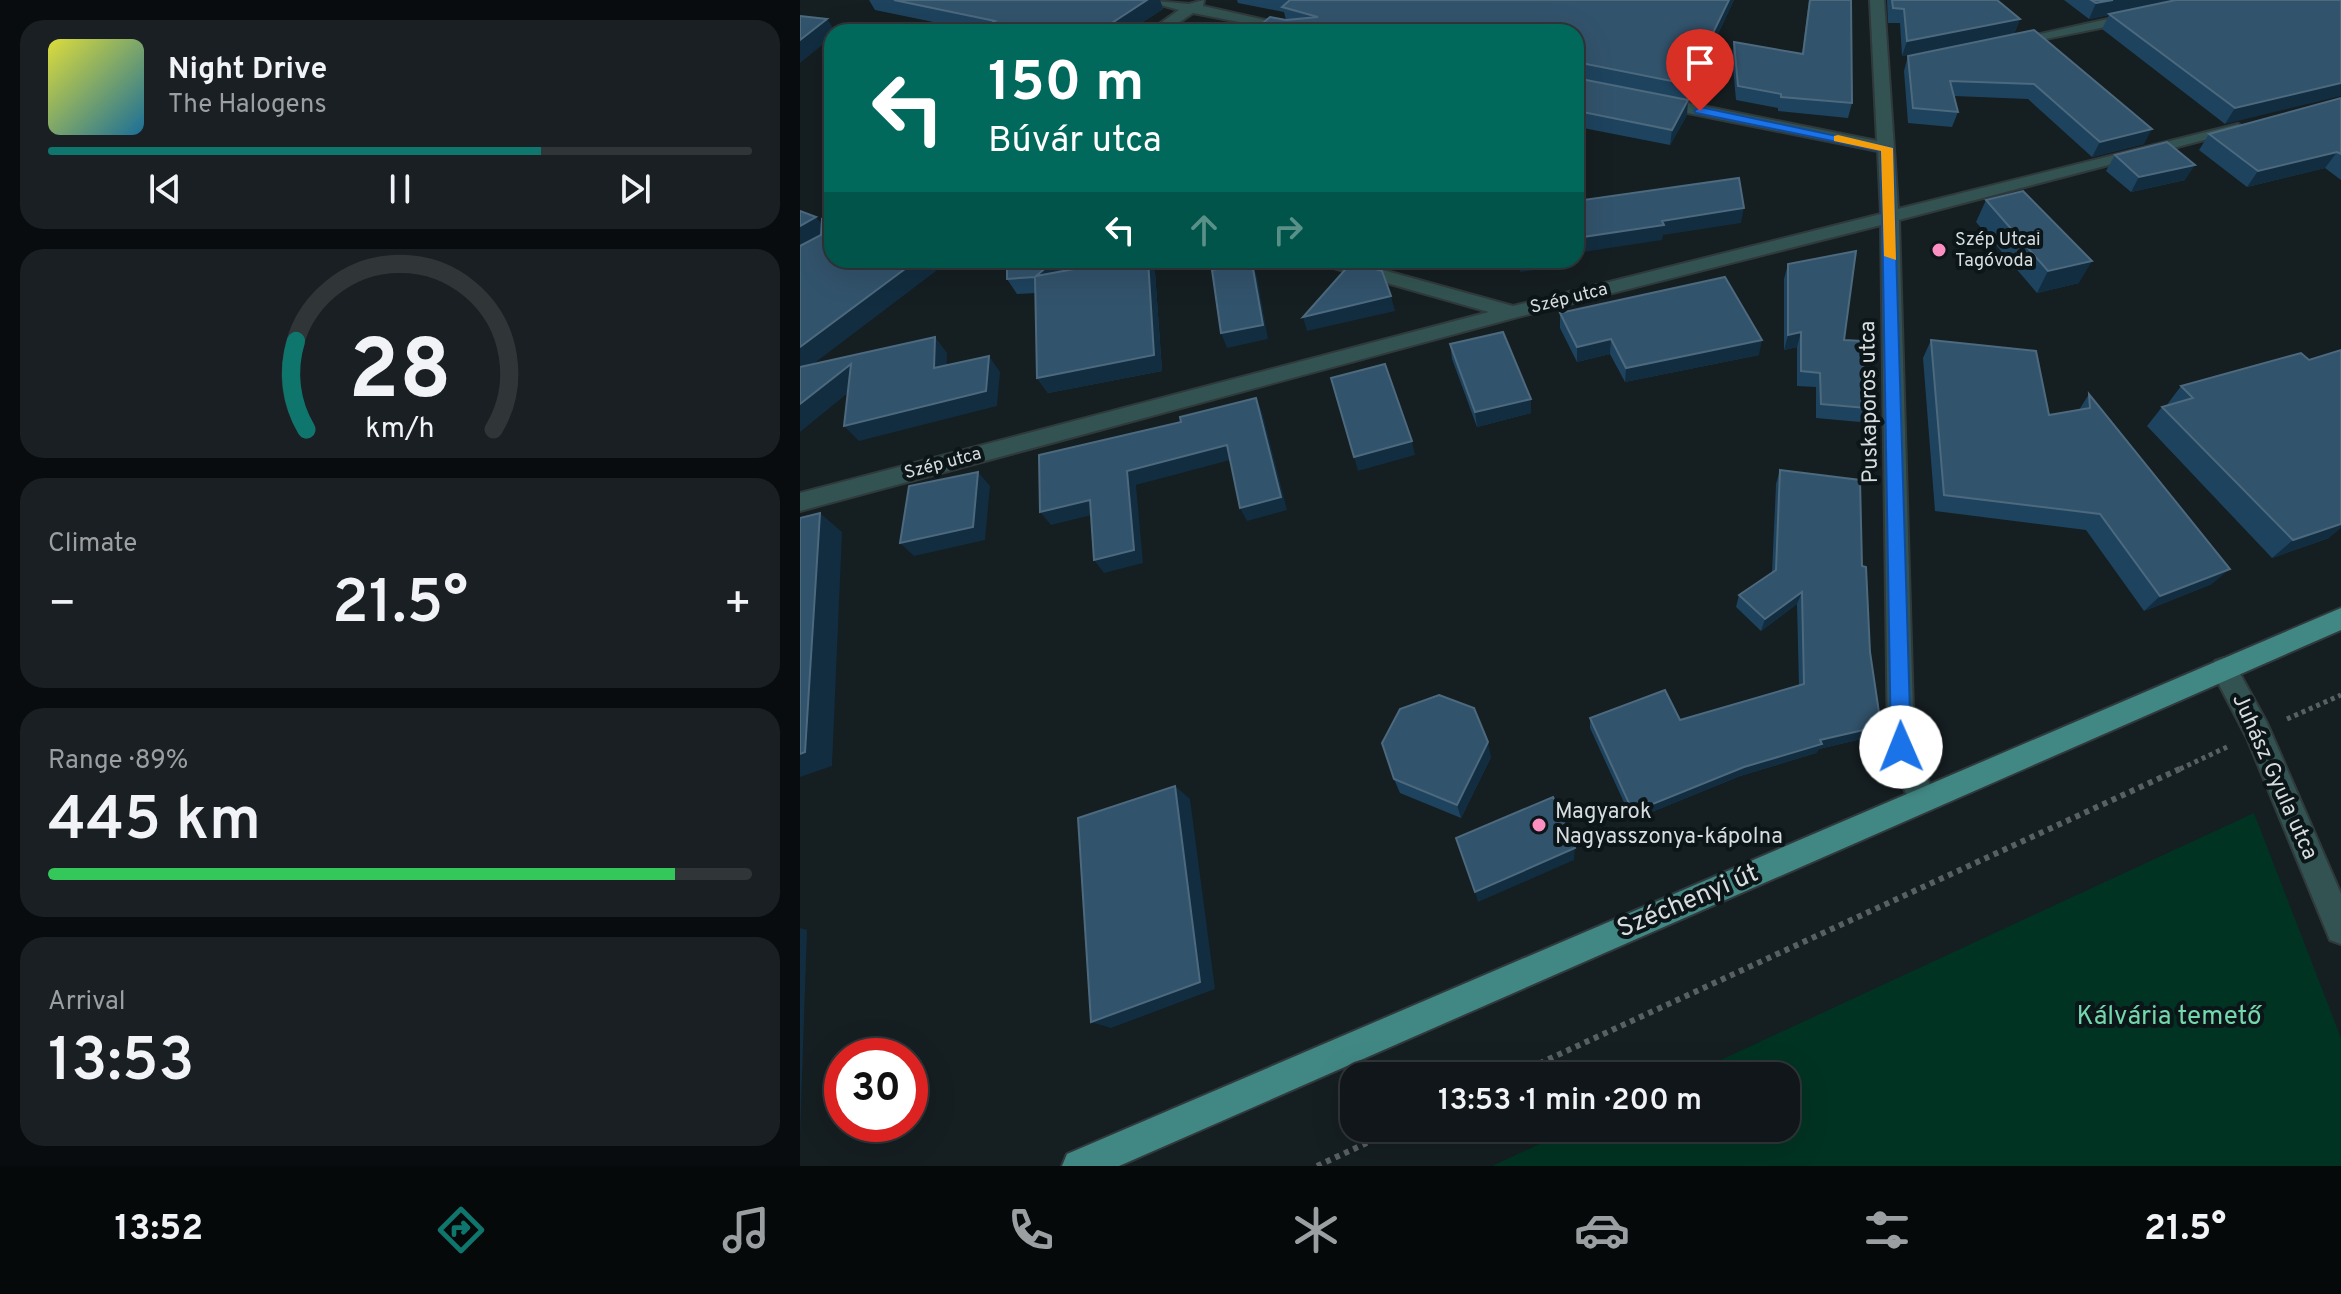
<!DOCTYPE html>
<html lang="en">
<head>
<meta charset="utf-8">
<style>
  :root { --surface:#101619; --page:#191f22; --text:#f1f3f6; --muted:#9c9fa2; --line:#303538; --accent:#0f766e }
  body { margin:0; font-family:Overpass,sans-serif; background:var(--page); color:var(--text); height:100vh; display:flex; flex-direction:column; font-size:30px; white-space:nowrap }
  * { box-sizing:border-box; margin:0 }
  p { font-size:26px; color:var(--muted) }
  .icon { flex:none; width:44px; height:44px; fill:none; stroke:currentColor; stroke-width:2; stroke-linecap:round; stroke-linejoin:round }
  .map { position:relative; flex:1; overflow:hidden }
  .details { display:flex; flex-direction:column; gap:20px; padding:20px; background:#090c0e; width:800px }
  .details>* { flex:none }
  .top-card { position:absolute; left:24px; top:24px; width:760px; height:244px; border-radius:24px; box-shadow:0 8px 32px #0002,0 0 0 2px var(--line); background:#00695c; color:#fff; overflow:hidden }
  .speed { position:absolute; left:24px; top:1038px; display:flex; gap:16px; font-size:40px; font-weight:700; text-align:center }
  .speed>* { display:grid; place-content:center; width:104px; height:104px; border-radius:50%; background:var(--surface); box-shadow:0 8px 32px #0002,0 0 0 2px var(--line); line-height:1 }
  .speed .limit { border:12px solid #d22; background:#fff; color:#111 }
  .pin { position:absolute; display:grid; place-items:center; width:68px; height:68px; color:#fff; margin:-82px -34px; border-radius:50% 50% 50% 0; rotate:-45deg; box-shadow:0 0 8px #0007 }
  .pin .icon { rotate:45deg }
  .me { position:absolute; width:88px; margin:-44px; rotate:359deg; stroke-linejoin:round; filter:drop-shadow(0 0 6px #0008) }
  .turn { display:flex; align-items:center; gap:28px; height:168px; padding:0 32px; font-size:36px }
  .turn .icon { width:104px; height:104px; stroke-width:2.5 }
  .turn b { display:block; font-size:56px; line-height:68px }
  .lanes { display:flex; align-items:center; height:76px; padding:0 32px; background:#0003; justify-content:center; gap:40px; direction:ltr }
  .lanes .off { opacity:.35 }
  .big { font-size:60px; font-weight:600; line-height:1.1 }
  .details .tile { flex:1; display:flex; flex-direction:column; justify-content:center; gap:12px; min-width:0; padding:0 28px; border-radius:24px; background:var(--page) }
  .details .dial { align-items:center; gap:0 }
  .dial svg { height:208px; overflow:visible; fill:none; stroke:var(--line); stroke-width:7; stroke-linecap:round; text-anchor:middle }
  .dial text { fill:var(--text); stroke:none }
  .song { display:flex; align-items:center; gap:24px }
  .cover { width:96px; height:96px; border-radius:12px; background:linear-gradient(135deg,hsl(60 70% 55%),hsl(200 70% 35%)) }
  .played { height:8px; border-radius:4px; background:linear-gradient(90deg,var(--accent) 70%,var(--line) 70%) }
  .keys { display:flex; justify-content:space-around; direction:ltr }
  .heat { display:flex; justify-content:space-between; align-items:center; font-size:44px; direction:ltr }
  .charge { height:12px; border-radius:6px; background:linear-gradient(90deg,#34c759 89%,var(--line) 0) }
  .trip { position:absolute; left:540px; top:1062px; width:460px; height:80px; border-radius:24px; background:var(--surface); box-shadow:0 8px 32px #0002,0 0 0 2px var(--line); font-weight:600; line-height:80px; text-align:center }
  .tab-bar { display:flex; height:128px; justify-content:space-around; align-items:center; background:#06090a; color:var(--muted) }
  .tab-bar .icon { width:56px; height:56px }
  .tab-bar .active { color:var(--accent) }
  .tab-bar b { font-size:36px; color:var(--text) }
  main { display:flex; flex:1; min-height:0 }
  .map>svg:first-child { display:block }
</style>
</head>
<body>
<main>
<section class="details">
<div class="tile">
<div class="song"><i class="cover"></i><div><b>Night Drive</b><p>The Halogens</p></div></div>
<div class="played"></div>
<div class="keys"><svg class="icon" aria-label="previous" viewBox="0 0 24 24"><path d="M18 5L8 12l10 7zM5 5v14"/></svg><svg class="icon" aria-label="pause" viewBox="0 0 24 24"><path d="M8 5v14M16 5v14"/></svg><svg class="icon" aria-label="next" viewBox="0 0 24 24"><path d="M6 5l10 7-10 7zM19 5v14"/></svg></div>
</div>
<div class="tile dial"><svg viewBox="0 0 100 80">
<path d="M14 69A42 42 0 1 1 86 69"/>
<path d="M14 69A42 42 0 0 1 10 35" stroke="#0f766e"/>
<text x="50" y="56" font-size="32" font-weight="700">28</text>
<text x="50" y="72" font-size="11">km/h</text>
</svg></div>
<div class="tile"><p>Climate</p>
<div class="heat"><a>−</a><b class="big">21.5°</b><a>+</a></div>
</div>
<div class="tile"><p>Range · 89%</p><b class="big">445 km</b><div class="charge"></div></div>
<div class="tile"><p>Arrival</p><b class="big">13:53</b></div>
</section>
<div class="map">
<svg width="1541" height="1166" viewBox="0 0 1541 1166">
  <rect width="100%" height="100%" fill="#151e21"/>
  <polygon fill="#032" points="1454,813 1541,1038 1541,1166 692,1166 774,1128 986,1128 986,1076 886,1076"/>
  <g fill="none" stroke-linecap="round" stroke-linejoin="round">
    <defs>
      <g id="minor">
        <polygon points="343,0 389,4 404,0 403,6 518,32 490,32 393,13 365,32 348,32 379,10"/>
        <polygon points="1070,0 1084,0 1098,209 1438,124 1446,129 1099,220 1114,747 1136,799 1132,809 1122,813 1112,809 1088,747 1081,225 714,318 0,511 0,493 689,312 520,264 517,260 547,260 713,306 1081,214 1078,151 858,107 850,102 858,97 1077,141"/>
        <polygon points="1335,13 1340,14 1340,20 1211,46 1204,42"/>
        <polygon points="1424,658 1433,661 1467,723 1541,894 1541,944 1530,940 1447,738 1411,669 1415,661"/>
      </g>
      <polygon id="primary" points="1541,608 1541,630 319,1166 262,1166 267,1154"/>
    </defs>
    <use href="#minor" stroke="#30393c" stroke-width="4"/>
    <use href="#primary" stroke="#30393c" stroke-width="4"/>
    <g stroke="#586062" stroke-width="5" stroke-dasharray="4 4" stroke-linecap="butt">
      <polyline points="1487,719 1541,695"/>
      <polyline points="1380,769 1427,747"/>
    </g>
    <g stroke="#586062" stroke-width="6" stroke-dasharray="5 5" stroke-linecap="butt">
      <polyline points="712,1076 1384,767"/>
      <polyline points="517,1166 599,1128"/>
    </g>
    <use href="#minor" fill="#325351" fill-rule="evenodd"/>
    <use href="#primary" fill="#418884" fill-rule="evenodd"/>
  </g>
  <g fill="#1e435e">
    <polygon points="69,0 360,0 363,9 327,32 176,32 177,31 75,10"/>
    <polygon points="437,0 934,0 916,38 920,54 895,101 486,20 484,12 438,3"/>
    <polygon points="1009,0 1051,0 1052,103 1048,118 978,111 978,108 936,100 932,56 934,42 1002,54"/>
    <polygon points="1087,0 1197,0 1220,19 1214,34 1102,56 1100,23 1088,23"/>
    <polygon points="1264,0 1541,0 1425,124 1302,29 1309,15 1289,19"/>
    <polygon points="1234,30 1344,144 1292,157 1228,99 1154,96 1158,112 1152,127 1108,123 1104,71 1108,56"/>
    <polygon points="776,78 887,115 870,145 778,127 776,129"/>
    <polygon points="1541,98 1541,180 1525,168 1447,187 1399,150 1409,134"/>
    <polygon points="1315,155 1385,180 1331,192 1306,171"/>
    <polygon points="1186,200 1279,283 1237,293 1176,222"/>
    <polygon points="207,260 282,260 271,270 323,260 349,260 355,272 362,371 248,393 237,378 236,293 217,294 207,279"/>
    <polygon points="608,260 656,260 647,270"/>
    <polygon points="988,264 1066,408 1060,422 1016,418 1016,387 997,386 997,347 984,350 984,279"/>
    <polygon points="760,313 959,355 825,382 810,354 777,362 760,328"/>
    <polygon points="1131,340 1249,415 1279,410 1289,394 1412,584 1344,611 1286,530 1135,511 1123,358"/>
    <polygon points="650,344 731,399 731,413 677,427 652,359"/>
    <polygon points="1381,386 1529,538 1472,558 1347,426 1362,407 1366,406"/>
    <polygon points="980,470 1062,566 1074,736 1019,749 1016,753 940,776 832,820 790,728 790,718 880,720 999,685 997,604 961,631 936,607 939,595 972,573 976,484"/>
    <polygon points="691,757 661,818 600,793 594,779"/>
  </g>
  <g fill="#122d40">
    <polygon points="347,0 360,0 363,9 327,32 298,32"/>
    <polygon points="929,0 934,0 909,52 911,37"/>
    <polygon points="1313,0 1384,0 1289,19 1296,3"/>
    <polygon points="27,19 36,32 32,32 32,37 0,63 0,40"/>
    <polygon points="1220,19 1214,34 1102,56 1107,41"/>
    <polygon points="922,39 920,54 895,101 896,86"/>
    <polygon points="1541,83 1541,96 1425,124 1435,108"/>
    <polygon points="888,100 887,115 870,145 872,130"/>
    <polygon points="778,111 778,127 776,129 776,114"/>
    <polygon points="1352,129 1344,144 1292,157 1300,142"/>
    <polygon points="1537,152 1525,168 1447,187 1458,171"/>
    <polygon points="1395,165 1385,180 1331,192 1339,177"/>
    <polygon points="944,208 941,223 863,235 862,240 776,253 776,238 862,221"/>
    <polygon points="16,217 29,233 0,250 0,226"/>
    <polygon points="117,260 128,260 136,271 0,374 0,347"/>
    <polygon points="255,260 282,260 246,292 236,276"/>
    <polygon points="348,260 349,260 355,272 362,371 248,393 237,378"/>
    <polygon points="646,260 656,260 647,270"/>
    <polygon points="720,260 775,260 775,264 720,272"/>
    <polygon points="1292,261 1279,283 1237,293 1248,271"/>
    <polygon points="452,263 457,277 468,339 427,348 421,333"/>
    <polygon points="591,296 595,311 507,331 503,317"/>
    <polygon points="1001,332 997,347 984,350 988,335"/>
    <polygon points="135,337 147,353 146,383 134,368"/>
    <polygon points="811,339 810,354 777,362 777,347"/>
    <polygon points="962,340 959,355 825,382 826,368"/>
    <polygon points="189,356 200,372 197,406 59,441 44,426"/>
    <polygon points="51,364 65,379 0,432 0,404"/>
    <polygon points="456,398 462,412 487,510 447,521 440,508"/>
    <polygon points="731,399 731,413 677,427 675,412"/>
    <polygon points="612,441 615,455 558,471 554,457"/>
    <polygon points="427,445 434,459 336,485 343,563 304,573 294,560 327,471"/>
    <polygon points="178,472 190,486 185,540 114,556 100,543"/>
    <polygon points="290,500 300,513 251,525 240,512"/>
    <polygon points="20,513 42,532 32,766 0,777 0,754"/>
    <polygon points="1541,518 1541,528 1529,538 1472,558 1493,540"/>
    <polygon points="1430,569 1412,584 1344,611 1360,596"/>
    <polygon points="1002,592 997,604 961,631 965,619"/>
    <polygon points="1081,726 1074,736 1019,749 1016,753 940,776 832,820 833,812 944,767 1020,740"/>
    <polygon points="688,742 691,757 661,818 657,805"/>
    <polygon points="375,786 390,799 415,989 311,1028 291,1022"/>
    <polygon points="775,848 774,860 678,902 675,892"/>
    <polygon points="0,928 7,930 0,1135"/>
  </g>
  <g fill="#32536c" stroke="#4c697e" stroke-width="2">
    <polygon points="94,0 347,0 298,32 176,32 195,21"/>
    <polygon points="490,0 929,0 911,37 922,39 896,86 776,62 776,32 452,32 470,17 486,20 518,17 482,7"/>
    <polygon points="1010,0 1051,0 1052,103 981,97 981,94 938,86 934,42 1003,54"/>
    <polygon points="1092,0 1197,0 1220,19 1107,41 1104,9 1093,8"/>
    <polygon points="1291,0 1313,0 1296,3"/>
    <polygon points="1376,0 1541,0 1541,83 1435,108 1309,14"/>
    <polygon points="0,16 27,19 0,40"/>
    <polygon points="1234,30 1352,129 1300,142 1234,84 1150,81 1158,112 1113,108 1108,56"/>
    <polygon points="776,78 888,100 872,130 778,111 776,114"/>
    <polygon points="1541,98 1541,154 1537,152 1458,171 1409,134"/>
    <polygon points="1367,142 1395,165 1339,177 1315,155"/>
    <polygon points="939,178 944,208 862,221 864,225 776,238 776,201"/>
    <polygon points="1223,191 1292,261 1248,271 1186,200"/>
    <polygon points="0,211 16,217 0,226"/>
    <polygon points="22,219 32,222 32,260 117,260 0,347 0,246 21,235"/>
    <polygon points="1056,251 1044,340 1062,341 1066,408 1021,404 1020,373 1001,371 1001,332 988,335 988,264"/>
    <polygon points="207,260 255,260 236,276 323,260 348,260 354,355 237,378 235,277 207,279"/>
    <polygon points="552,262 582,271 591,296 503,317"/>
    <polygon points="452,263 463,325 421,333 412,270"/>
    <polygon points="925,277 962,340 826,368 811,339 777,347 760,313"/>
    <polygon points="703,332 731,399 675,412 650,344"/>
    <polygon points="135,337 134,368 189,356 186,391 44,426 51,364 0,404 0,367"/>
    <polygon points="1131,340 1236,351 1249,415 1290,408 1289,394 1430,569 1360,596 1300,514 1144,495"/>
    <polygon points="1541,350 1541,524 1493,540 1362,407 1393,398 1381,386 1501,353 1509,360"/>
    <polygon points="585,364 612,441 554,457 531,378"/>
    <polygon points="456,398 481,497 440,508 427,445 327,471 334,550 294,560 290,500 240,512 239,455 381,422 380,417"/>
    <polygon points="980,470 1060,480 1062,566 1066,567 1070,652 1081,726 1020,740 1022,744 944,767 833,812 790,718 865,690 880,720 1004,684 1002,592 965,619 939,595 976,570"/>
    <polygon points="178,472 173,527 100,543 109,486"/>
    <polygon points="20,513 5,752 0,754 0,518"/>
    <polygon points="639,695 674,708 688,742 657,805 594,779 582,743 600,709"/>
    <polygon points="375,786 400,982 291,1022 278,818"/>
    <polygon points="753,797 775,848 675,892 656,838"/>
  </g>
  <polygon fill="#1a73e8" stroke="#114b97" stroke-width="2" points="900,107 1093,148 1111,747 1108,753 1101,756 1094,753 1091,747 1081,151 896,113 894,111"/>
  <polygon fill="#f59e0b" points="1038,135 1093,148 1096,260 1084,256 1081,151 1034,141 1034,136"/>
  <g fill="#fc8fc1" stroke="#0c1518" stroke-width="3">
    <circle cx="1139" cy="250" r="8"/>
    <circle cx="739" cy="825" r="8"/>
  </g>
  <g text-anchor="middle" dominant-baseline="central" stroke-width="8" stroke-linejoin="round" paint-order="stroke">
    <g font-size="18" fill="#d7dddf" stroke="#0c1518" text-anchor="start">
      <text x="1155" y="240">Szép Utcai<tspan x="1155" dy="21">Tagóvoda</tspan></text>
    </g>
    <g font-size="18" fill="#d7dddf" stroke="#0c1518">
      <text transform="translate(769 299) rotate(-14)">Szép utca</text>
      <text transform="translate(143 464) rotate(-15)">Szép utca</text>
    </g>
    <g font-size="22" fill="#d7dddf" stroke="#0c1518">
      <text transform="translate(1070 402) rotate(-91)">Puskaporos utca</text>
      <text transform="translate(1474 777) rotate(66)">Juhász Gyula utca</text>
    </g>
    <g font-size="22" fill="#d7dddf" stroke="#0c1518" text-anchor="start">
      <text x="755" y="812">Magyarok<tspan x="755" dy="25">Nagyasszonya-kápolna</tspan></text>
    </g>
    <g font-size="26" fill="#d7dddf" stroke="#0c1518">
      <text transform="translate(888 902) rotate(-23)">Széchenyi út</text>
    </g>
    <g font-size="26" fill="#73d8ac" stroke="#0c1518">
      <text x="1369" y="1017">Kálvária temető</text>
    </g>
  </g>
</svg>
<div class="speed"><div class="limit">30</div></div>
<div class="pin" style="left:900px;top:111px;background:#d93025"><svg class="icon" aria-label="arrive" viewBox="0 0 24 24"><path d="M6 21V4h12l-3 4 3 4H6"/></svg></div>
<svg class="me" style="left:1101px;top:747px" viewBox="-20 -20 40 40"><circle r="19" fill="#fff"/><path d="M0-13L10 11 0 6-10 11z" fill="#1a73e8"/></svg>
<div class="trip">13:53 · 1 min · 200 m</div>
<div class="top-card">
<div class="turn"><svg class="icon" aria-label="left" viewBox="0 0 24 24"><path d="M17 20v-9H6M10 6l-5 5 5 5"/></svg><div><b>150 m</b>Búvár utca</div></div>
<div class="lanes"><svg class="icon" aria-label="left" viewBox="0 0 24 24"><path d="M17 20v-9H6M10 6l-5 5 5 5"/></svg><svg class="icon off" aria-label="ahead" viewBox="0 0 24 24"><path d="M12 20V5M6 11l6-6 6 6"/></svg><svg class="icon off" aria-label="right" viewBox="0 0 24 24"><path d="M7 20v-9h11M14 6l5 5-5 5"/></svg></div>
</div>
</div>
</main>
<nav class="tab-bar">
<b>13:52</b>
<svg class="icon active" aria-label="directions" viewBox="0 0 24 24"><path d="M12 3l9 9-9 9-9-9zM9 14v-3h6M13 9l2 2-2 2"/></svg>
<svg class="icon" aria-label="music" viewBox="0 0 24 24"><path d="M9 18V5l10-2v13"/><circle cx="6" cy="18" r="3"/><circle cx="16" cy="16" r="3"/></svg>
<svg class="icon" aria-label="phone" viewBox="0 0 24 24"><path d="M5 4h4l2 5-3 2q2 4 5 5l2-3 5 2v4C11 20 4 13 5 4z"/></svg>
<svg class="icon" aria-label="climate" viewBox="0 0 24 24"><path d="M12 3v18M4 7l16 10M4 17L20 7"/></svg>
<svg class="icon" aria-label="car" viewBox="0 0 24 24"><path d="M5 17H2v-5l4-1 3-4h7l3 4 3 1v5h-3M9 17h6M6 11h13"/><circle cx="7" cy="17" r="2"/><circle cx="17" cy="17" r="2"/></svg>
<svg class="icon" aria-label="filters" viewBox="0 0 24 24"><path d="M4 7h16M4 17h16"/><circle cx="9" cy="7" r="2"/><circle cx="15" cy="17" r="2"/></svg>
<b>21.5°</b>
</nav>
</body>
</html>
